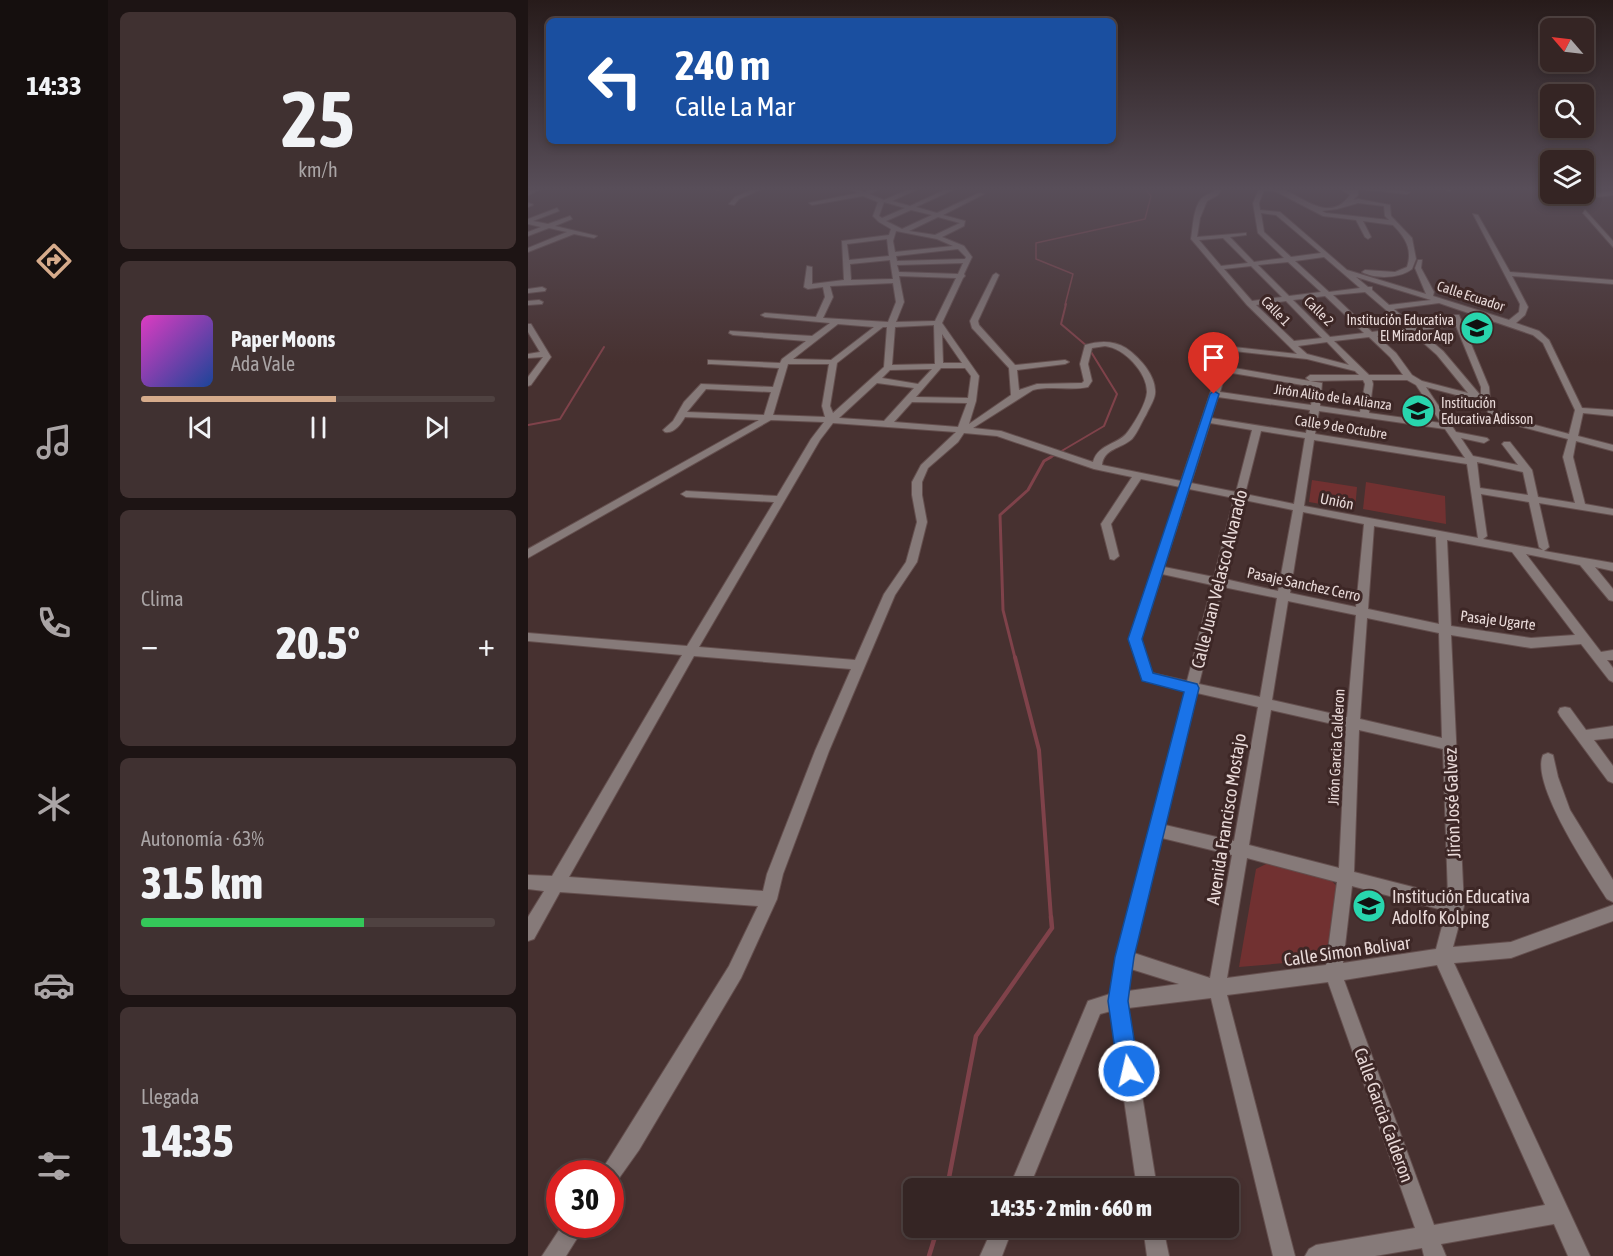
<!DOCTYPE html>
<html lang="es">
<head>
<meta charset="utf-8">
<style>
  :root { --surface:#352524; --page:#403131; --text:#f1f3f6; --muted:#aaa5a6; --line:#4f4241; --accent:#d6ab8b }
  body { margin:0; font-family:"Asap Condensed",sans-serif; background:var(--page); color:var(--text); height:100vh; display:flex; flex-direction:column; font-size:22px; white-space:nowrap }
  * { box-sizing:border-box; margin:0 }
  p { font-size:20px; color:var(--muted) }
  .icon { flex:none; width:33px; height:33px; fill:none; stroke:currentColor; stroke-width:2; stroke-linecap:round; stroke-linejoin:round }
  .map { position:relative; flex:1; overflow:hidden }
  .side { display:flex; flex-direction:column; gap:12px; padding:12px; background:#1d1414; width:420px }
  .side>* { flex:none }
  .banner { position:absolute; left:18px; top:18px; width:570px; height:126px; border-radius:9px; box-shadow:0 3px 9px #0003,0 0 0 2px var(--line); background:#1a4fa0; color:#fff; overflow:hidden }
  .needle { width:39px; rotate:298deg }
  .tools { position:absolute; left:1012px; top:18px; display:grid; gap:12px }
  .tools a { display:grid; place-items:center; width:54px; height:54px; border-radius:9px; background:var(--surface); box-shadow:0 3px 9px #0003,0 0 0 2px var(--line); font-size:30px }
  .speed { position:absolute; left:18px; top:1160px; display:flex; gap:12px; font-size:30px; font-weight:700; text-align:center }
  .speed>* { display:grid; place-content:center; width:78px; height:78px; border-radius:50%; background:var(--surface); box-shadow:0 3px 9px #0003,0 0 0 2px var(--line); line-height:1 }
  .speed .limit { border:9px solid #d22; background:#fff; color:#111 }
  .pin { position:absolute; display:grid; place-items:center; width:51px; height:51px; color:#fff; margin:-62px -26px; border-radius:50% 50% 50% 0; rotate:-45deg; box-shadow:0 0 6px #0007 }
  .pin .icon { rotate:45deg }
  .me { position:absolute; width:66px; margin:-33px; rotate:351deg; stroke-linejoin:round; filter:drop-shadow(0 0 4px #0008) }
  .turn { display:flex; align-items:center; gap:21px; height:126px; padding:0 30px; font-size:27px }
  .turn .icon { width:78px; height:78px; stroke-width:2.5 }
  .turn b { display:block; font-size:42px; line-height:51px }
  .big { font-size:45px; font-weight:800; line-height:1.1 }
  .side .widget { flex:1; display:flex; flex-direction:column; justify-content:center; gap:9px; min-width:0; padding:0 21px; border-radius:9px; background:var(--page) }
  .side .dial { align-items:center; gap:0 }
  .dial b { font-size:78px; line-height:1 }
  .song { display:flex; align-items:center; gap:18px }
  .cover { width:72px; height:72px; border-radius:9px; background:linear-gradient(135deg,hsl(310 70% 55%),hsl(220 70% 35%)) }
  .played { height:6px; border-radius:3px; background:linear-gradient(90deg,var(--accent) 55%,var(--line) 55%) }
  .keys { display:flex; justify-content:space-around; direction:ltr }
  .heat { display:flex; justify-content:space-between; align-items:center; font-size:33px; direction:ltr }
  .charge { height:9px; border-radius:4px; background:linear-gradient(90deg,#34c759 63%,var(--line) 0) }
  .trip { position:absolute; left:375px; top:1178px; width:336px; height:60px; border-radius:9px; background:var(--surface); box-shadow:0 3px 9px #0003,0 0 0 2px var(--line); font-weight:800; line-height:60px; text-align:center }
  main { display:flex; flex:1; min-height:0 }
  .dock { display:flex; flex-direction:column; width:108px; justify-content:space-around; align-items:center; background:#150f0e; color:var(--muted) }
  .dock .icon { width:42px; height:42px }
  .dock .active { color:var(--accent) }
  .dock b { font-size:27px; color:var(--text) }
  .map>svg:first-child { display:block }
</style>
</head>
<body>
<main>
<nav class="dock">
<b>14:33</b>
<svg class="icon active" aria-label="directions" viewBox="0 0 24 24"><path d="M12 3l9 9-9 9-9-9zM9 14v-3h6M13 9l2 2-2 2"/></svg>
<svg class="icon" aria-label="music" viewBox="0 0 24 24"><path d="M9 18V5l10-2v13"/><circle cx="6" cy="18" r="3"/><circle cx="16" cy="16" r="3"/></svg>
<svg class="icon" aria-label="phone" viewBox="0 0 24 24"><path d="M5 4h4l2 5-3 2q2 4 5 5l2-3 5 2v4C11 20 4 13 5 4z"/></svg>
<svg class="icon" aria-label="climate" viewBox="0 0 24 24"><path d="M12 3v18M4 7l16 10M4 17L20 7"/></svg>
<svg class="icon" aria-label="car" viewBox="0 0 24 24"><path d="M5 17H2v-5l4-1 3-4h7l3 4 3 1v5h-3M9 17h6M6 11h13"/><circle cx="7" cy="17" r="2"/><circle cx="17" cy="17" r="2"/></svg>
<svg class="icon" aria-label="filters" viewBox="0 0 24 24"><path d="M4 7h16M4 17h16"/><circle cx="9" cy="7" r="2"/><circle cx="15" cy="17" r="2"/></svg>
</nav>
<section class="side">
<div class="widget dial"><b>25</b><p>km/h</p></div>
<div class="widget">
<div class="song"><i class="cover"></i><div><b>Paper Moons</b><p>Ada Vale</p></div></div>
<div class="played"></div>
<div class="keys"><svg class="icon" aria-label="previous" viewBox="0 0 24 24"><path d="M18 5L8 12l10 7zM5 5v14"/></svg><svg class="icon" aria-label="pause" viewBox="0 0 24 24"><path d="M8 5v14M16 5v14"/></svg><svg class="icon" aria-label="next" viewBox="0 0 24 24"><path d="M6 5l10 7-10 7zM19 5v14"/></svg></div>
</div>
<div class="widget"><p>Clima</p>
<div class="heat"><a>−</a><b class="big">20.5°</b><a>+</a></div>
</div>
<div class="widget"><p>Autonomía · 63%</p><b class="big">315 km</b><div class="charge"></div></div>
<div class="widget"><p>Llegada</p><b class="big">14:35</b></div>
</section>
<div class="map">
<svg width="1085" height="1256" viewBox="0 0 1085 1256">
  <rect width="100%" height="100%" fill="#473130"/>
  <g fill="#713131">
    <polygon points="784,480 829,487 827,510 781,502"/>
    <polygon points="838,482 917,496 918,524 835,509"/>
    <polygon points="740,863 804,881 811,889 803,959 711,967 728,869"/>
  </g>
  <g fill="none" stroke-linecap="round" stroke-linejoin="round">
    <polyline stroke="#7f424a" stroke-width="1.5" points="537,305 545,274 508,259 508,243 617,219 623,196 616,187"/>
    <g stroke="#7f424a" stroke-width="2">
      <polyline points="0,425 32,419 76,347"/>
      <polyline points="520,459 576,426 589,394 560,347 533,324 538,304"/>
    </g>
    <polyline stroke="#7f424a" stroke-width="3" points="487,658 475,610 472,515 500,490 516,461 523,457"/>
    <polyline stroke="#7f424a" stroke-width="4" points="487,657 511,750 523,918"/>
    <g stroke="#7f424a" stroke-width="4.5">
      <polyline points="419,1188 448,1036 524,928 523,917"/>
      <polyline points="401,1256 410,1227"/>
    </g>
    <defs>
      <g id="minor">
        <polygon points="10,187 18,187 0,195 0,191"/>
        <polygon points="71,187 77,187 77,188 74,190"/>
        <polygon points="126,187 132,187 132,188 129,190"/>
        <polygon points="191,187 201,187 189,190"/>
        <polygon points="231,187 239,187 211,199 206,205 201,204 207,197"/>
        <path d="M317 187H325L336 192 348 187H356L341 194 356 200 386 187H394L364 201 382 206 423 187H431L388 207 409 213 451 193 456 194 415 215 437 221 436 226 414 237 436 246 444 257 436 274 437 276 435 278 414 323 451 376 448 401 441 424 483 395 481 368 444 328 442 321 465 275 468 273 471 275 450 321 451 325 487 365 537 360 541 362 537 364 489 370 491 390 509 384 554 383 556 381 552 364 557 345C571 341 585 340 598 348 611 357 629 376 627 394 626 401 621 408 618 415 613 423 610 432 604 439 593 449 576 448 574 465L653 481 690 370 669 347V343L769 354 719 305 663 239C665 227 665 209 673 199 678 194 685 194 689 187H695L690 195 679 201 672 218 669 237 718 233V235L702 237 726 262 756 258 730 233 725 203 732 187C738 187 745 187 751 188 774 195 801 225 822 195L809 187H817L824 191 825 187H849L882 192 879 194 830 189V195L825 200 830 199 862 205 863 216 884 238 888 259 884 269C871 279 847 279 834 272L837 270 867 272 879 267C885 249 877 237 865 225L835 221 843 237 840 239 837 237 828 220 795 216 749 192 736 190 731 203 732 210 752 212 819 270 898 294 887 268 890 260H894L893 268 906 292 905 296 981 320 991 312 992 304 945 214 950 215 982 272 1085 280V284L984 276 1000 307 997 315 988 323 1011 331 1021 340 1054 408 1085 410V416L1055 413 1050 436 1085 445V451L1048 441 1045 457 1057 504 1085 509V515L1011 503 1021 547 1016 551 1085 563V571L1067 567 1085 589V601L1081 600 1052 565 998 554 1073 652 1085 650V660H1079L1085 668V682L1081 680 1053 644 1003 648 923 635 936 906 925 947 983 942 1085 905V921L983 958 926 963 1062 1256H1040L1026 1224 913 1244 918 1256H896L894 1248 847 1256H777L781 1249 788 1245 887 1228 800 982 699 995 767 1256H745L683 998 600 1008 629 1188H609L583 1011 572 1014 501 1188H481L560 1001 582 994 588 958 657 691 615 680 601 639 652 487 613 479 583 524 591 556 586 560 582 559 573 524 604 477 566 469 469 436 436 433 430 442 400 468 394 482V495L399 522 389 562 367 595 301 751 255 874 249 899 213 978 111 1150 89 1181 82 1184V1173H72L201 966 230 906 32 892 6 939 0 941V917L16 891 0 889V875L24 876 154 655 0 641V633L159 646 246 502 158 497 153 494 158 491 249 496 283 439 296 422 243 420 0 558V549L231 420 157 417C153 424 146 434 137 432L135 430 145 421 156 402 173 384 245 387 251 368 183 364H180V360L252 363 254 359 278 341 205 335 201 333 202 331 284 336 302 323 237 317 233 315 237 313 288 317 297 297 295 287 280 289 276 287 279 266 284 267V284L316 280 314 241 361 235 363 229 351 222 345 216 350 202 335 196 284 205 281 203 330 193ZM356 202 377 208 354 218 351 216ZM830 203 856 206 857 216 861 220 798 213 794 211 809 209ZM383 210 404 215 374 229 358 221ZM733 213 748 215 793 253 763 257 736 232ZM410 217 432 223 407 235 381 231ZM368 231 409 239 425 246 367 252 365 241ZM695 238 720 263 693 266 671 240ZM359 239 361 256 321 260 319 244ZM430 249 438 257 437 259 369 261 368 256ZM796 257 832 288 801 292 767 261ZM362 260 365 279 323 280 322 264ZM760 262 793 292 761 296 730 265ZM435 263 430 274 371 272 369 265ZM723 266 754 297 724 301 696 269ZM371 276 428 278 407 321 368 322 376 302ZM828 277 903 300 861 305 844 290V287H840ZM365 283 368 302 360 322 295 318 305 297 302 286ZM837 292 878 327 844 332 805 295ZM797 296 836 333 802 337 765 300ZM758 301 794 338 766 341 728 305ZM911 303 1005 335 1015 343 1047 410 1041 434 981 418 968 410 962 400 961 387 931 315H925L926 321 886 326 866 309ZM310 324 346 327 303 360 265 359ZM406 325 407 364 364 365 367 327ZM928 326 953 387V396L915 351 890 330ZM355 327H359L356 367 305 413 302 406 309 363ZM882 331 909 355 940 393 894 381 884 375 868 353 849 336ZM414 334 434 363H415ZM841 337 862 357 875 375H841L806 341ZM799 342 821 365 779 354 770 346ZM577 346C596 348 619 372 619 392 618 403 608 420 601 430 592 445 570 443 565 462L473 431 445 428 505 390C523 385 542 391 560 387L564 381 560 364 564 348ZM679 348 779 359 827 371 831 375H782L778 378 782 381 835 380 837 384 832 412 792 406 794 383 694 366ZM260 364H301L294 406 297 417 245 415ZM413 368H437L443 376 440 398 388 397ZM404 369 390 384 354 378 362 370ZM698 372 786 387 783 405 692 392ZM844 380H879L888 385 913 423 841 413 845 384ZM349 383 386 388 356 421 311 418ZM898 387 955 402 961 414 975 422 1040 439 1035 457 1047 503 1010 497 1004 470 982 442H976L974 444 990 465 945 456 933 438 956 443 961 440 959 438 928 432ZM178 389 243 392 236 415 159 412ZM690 397 782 410 778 433 683 418ZM384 402 439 403 430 427 366 422ZM791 411 917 429 937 458 787 434ZM305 423 428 432 393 465 384 482V495L389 522 378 562 356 594 327 660 171 647 292 440ZM682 423 724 430 708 492 663 483ZM733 431 777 438 766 504 717 494ZM786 440 939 464 950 538 776 506ZM949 462 995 472 1000 495 952 488ZM661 489 706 498 686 577 636 567ZM953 494 1001 502 1011 547 1015 550 955 539 959 536ZM716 500 765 510 750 591 697 579ZM775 512 836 524 828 607 762 593ZM846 526 908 537 911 624 840 609ZM919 540 984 552 1047 635 1003 638 923 626ZM634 574 684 585 659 681 624 673 613 639ZM695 587 749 598 732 697 671 684ZM760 601 828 615 819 717 744 700ZM839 618 911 633 914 738 832 719ZM166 656 323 669 287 751 239 874 235 891 41 877ZM669 693 730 707 706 841 637 825ZM743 710 818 727 811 868 721 845ZM831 730 915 749 920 896 826 872ZM634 838 704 855 682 978 606 953ZM719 858 809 882 798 965 699 978ZM824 886 918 911 908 949 815 963ZM909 965 1017 1205 906 1225 816 980ZM603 969 651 984 600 991Z"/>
        <polygon points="914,187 922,187 924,189 921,191"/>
        <polygon points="1056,187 1071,193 1085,191 1085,195 1070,197 1056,191"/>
        <polygon points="0,203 4,204 5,205 0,207"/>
        <polygon points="29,208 31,211 5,221 20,224 42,216 44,219 27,226 69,236 66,238 46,234 0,252 0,248 39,232 21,228 0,236 0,232 13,227 0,224 0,219"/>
        <polygon points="1057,210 1085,241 1085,247 1055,213"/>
        <polygon points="14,287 18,289 17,291 0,293 0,289"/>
        <polygon points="11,300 15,302 14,304 0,305 0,301"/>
        <polygon points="0,324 3,324 23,357 3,385 0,386 0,377 15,357 0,358 0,354 12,352 0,332"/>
        <polygon points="1037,707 1042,708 1058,730 1085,726 1085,738 1066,740 1085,766 1085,783 1080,781 1032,716 1030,712 1032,708"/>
        <path d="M1020 753 1025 755 1030 777 1042 810 1085 880V902L1079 899C1063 874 1002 784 1015 755Z"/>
        <polygon points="35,1224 58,1224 38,1256 14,1256"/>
        <polygon points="465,1227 485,1227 474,1256 452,1256"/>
        <polygon points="615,1227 635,1227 641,1256 619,1256"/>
      </g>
    </defs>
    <use href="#minor" stroke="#644f4e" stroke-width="2"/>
    <use href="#minor" fill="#867a79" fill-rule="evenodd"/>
  </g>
  <linearGradient id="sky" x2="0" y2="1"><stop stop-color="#271b1a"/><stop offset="0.52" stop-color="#584e59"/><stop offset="1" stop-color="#584e59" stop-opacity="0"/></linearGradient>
  <rect width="1085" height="363" fill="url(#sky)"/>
  <polygon fill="#1a73e8" stroke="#114b97" stroke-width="1.5" points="686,391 691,394 614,639 625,673 669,684 671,688 606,957 600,1001 611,1071 608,1079 601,1082 593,1079 590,1071 580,1001 587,957 656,692 614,681 600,639 682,394"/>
  <defs>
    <symbol id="school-disc" viewBox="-11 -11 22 22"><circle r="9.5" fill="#28d5ad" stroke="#3d2726"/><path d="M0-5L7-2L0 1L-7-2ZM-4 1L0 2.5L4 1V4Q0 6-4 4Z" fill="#111"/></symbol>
  </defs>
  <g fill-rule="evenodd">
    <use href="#school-disc" x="930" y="309" width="38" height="38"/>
    <use href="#school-disc" x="871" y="392" width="38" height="38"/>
    <use href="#school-disc" x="822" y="887" width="38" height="38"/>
  </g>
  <g text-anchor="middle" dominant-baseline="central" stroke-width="6" stroke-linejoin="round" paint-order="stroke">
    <g font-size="14" fill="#e9dad9" stroke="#3d2726">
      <text transform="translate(943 296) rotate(18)">Calle Ecuador</text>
      <text transform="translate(748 311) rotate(46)">Calle 1</text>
      <text transform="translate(791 311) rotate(45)">Calle 2</text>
      <text transform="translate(805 397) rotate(8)">Jirón Alito de la Alianza</text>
      <text transform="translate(813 427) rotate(9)">Calle 9 de Octubre</text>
    </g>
    <g font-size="14" fill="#e9dad9" stroke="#3d2726" text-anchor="end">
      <text x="926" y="320">Institución Educativa<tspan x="926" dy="16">El Mirador Aqp</tspan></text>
      <text x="913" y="403" text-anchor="start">Institución<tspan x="913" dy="16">Educativa Adisson</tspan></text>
    </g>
    <g font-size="15" fill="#e9dad9" stroke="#3d2726">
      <text transform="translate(809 501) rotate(11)">Unión</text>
      <text transform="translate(776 584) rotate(12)">Pasaje Sanchez Cerro</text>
      <text transform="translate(970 620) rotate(7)">Pasaje Ugarte</text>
      <text transform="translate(808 747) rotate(-87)">Jirón Garcia Calderon</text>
    </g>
    <g font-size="18" fill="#e9dad9" stroke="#3d2726">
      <text transform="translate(691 579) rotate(-76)">Calle Juan Velasco Alvarado</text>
      <text transform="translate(924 803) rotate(-92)">Jirón José Galvez</text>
      <text transform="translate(698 819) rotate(-81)">Avenida Francisco Mostajo</text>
      <text transform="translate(819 951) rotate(-8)">Calle Simon Bolivar</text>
      <text transform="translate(856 1115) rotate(70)">Calle Garcia Calderon</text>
    </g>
    <g font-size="18" fill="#e9dad9" stroke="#3d2726" text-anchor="start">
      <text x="864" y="896">Institución Educativa<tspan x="864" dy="21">Adolfo Kolping</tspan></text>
    </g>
  </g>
</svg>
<div class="tools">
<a><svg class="needle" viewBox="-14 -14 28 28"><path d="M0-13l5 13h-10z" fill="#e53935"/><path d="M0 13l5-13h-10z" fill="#aaa5a6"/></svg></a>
<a><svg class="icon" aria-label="search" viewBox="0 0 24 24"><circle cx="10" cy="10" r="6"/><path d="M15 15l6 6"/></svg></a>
<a><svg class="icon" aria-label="layers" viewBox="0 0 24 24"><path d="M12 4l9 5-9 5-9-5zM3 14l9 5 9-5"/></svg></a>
</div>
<div class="speed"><div class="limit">30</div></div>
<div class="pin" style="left:686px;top:394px;background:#d93025"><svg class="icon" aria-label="arrive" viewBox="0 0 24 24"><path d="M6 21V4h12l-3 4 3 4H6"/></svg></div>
<svg class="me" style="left:601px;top:1071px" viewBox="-20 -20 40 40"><circle r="17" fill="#1a73e8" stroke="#fff" stroke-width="3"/><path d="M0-11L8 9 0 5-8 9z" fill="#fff"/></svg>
<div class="trip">14:35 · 2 min · 660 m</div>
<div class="banner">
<div class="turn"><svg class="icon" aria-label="left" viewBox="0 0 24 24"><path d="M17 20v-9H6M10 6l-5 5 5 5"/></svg><div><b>240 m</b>Calle La Mar</div></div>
</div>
</div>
</main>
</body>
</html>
